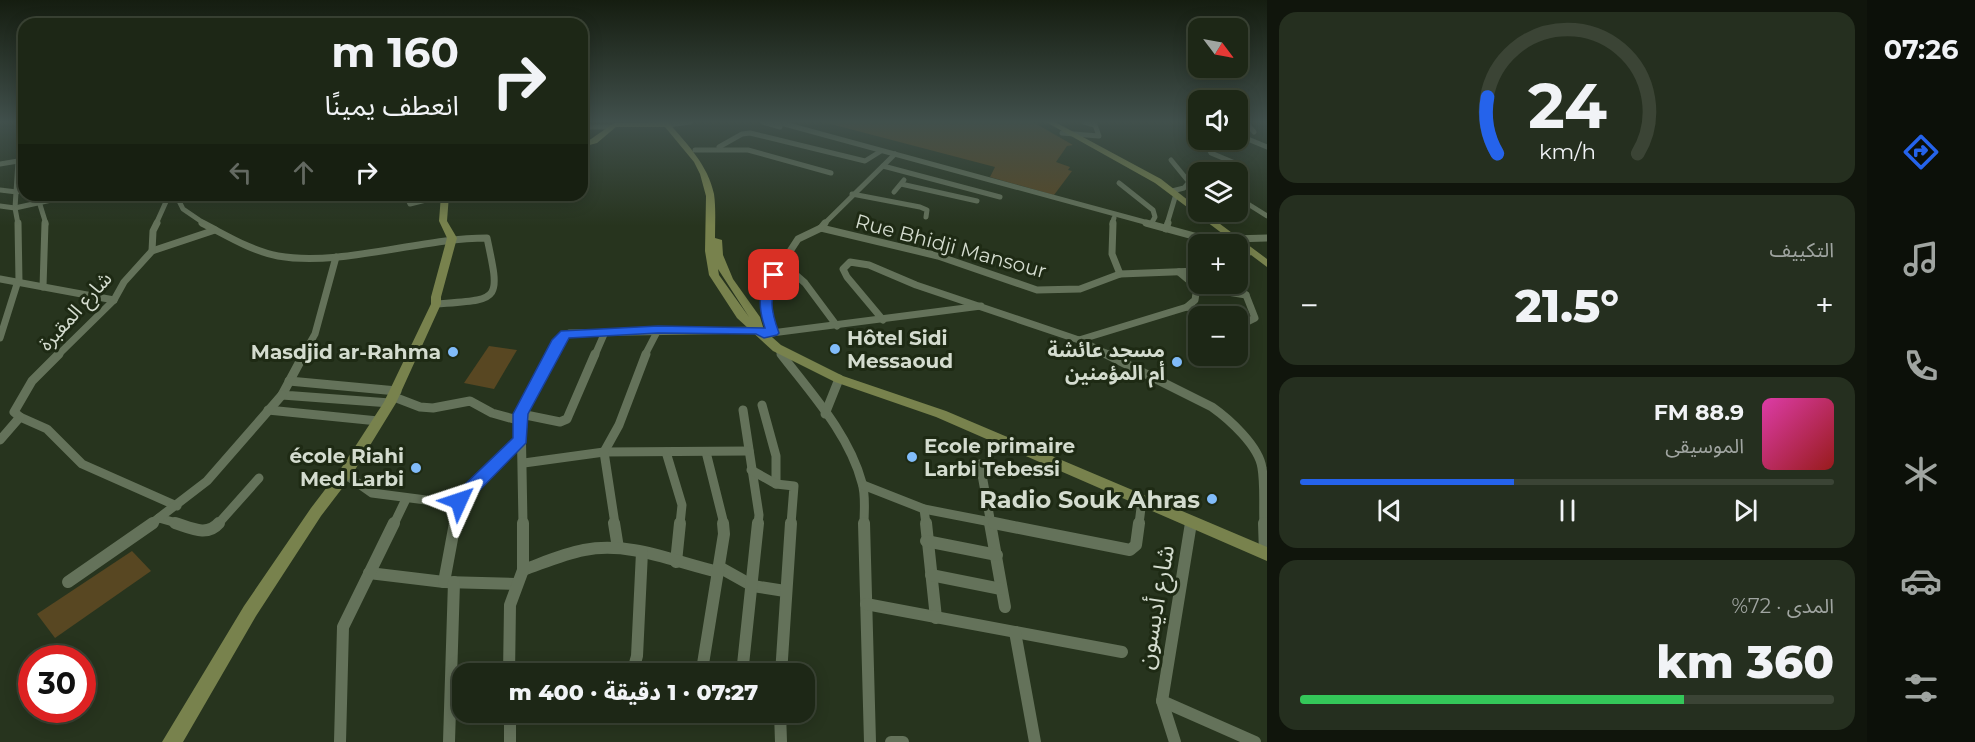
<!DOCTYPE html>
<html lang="ar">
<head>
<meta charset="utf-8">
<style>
  :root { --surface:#1d2716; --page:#252f1f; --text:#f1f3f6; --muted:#a0a5a1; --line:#3b4435; --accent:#2563eb }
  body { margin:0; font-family:Montserrat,"Noto Sans Arabic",sans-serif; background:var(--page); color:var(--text); direction:rtl; height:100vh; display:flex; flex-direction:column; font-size:22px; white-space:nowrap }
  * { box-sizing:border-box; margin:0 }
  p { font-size:20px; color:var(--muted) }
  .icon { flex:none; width:33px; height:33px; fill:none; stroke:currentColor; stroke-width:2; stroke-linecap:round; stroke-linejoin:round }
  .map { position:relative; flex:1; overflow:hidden; direction:ltr }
  .side { display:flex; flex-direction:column; gap:12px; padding:12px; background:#10150c; width:600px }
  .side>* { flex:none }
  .banner { position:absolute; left:18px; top:18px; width:570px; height:183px; border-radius:18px; box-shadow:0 3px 15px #0003,0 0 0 2px var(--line); direction:rtl; background:#1d2716; color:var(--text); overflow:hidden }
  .needle { width:39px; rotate:122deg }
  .controls { position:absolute; left:1188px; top:18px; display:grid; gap:12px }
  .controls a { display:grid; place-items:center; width:60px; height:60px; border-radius:12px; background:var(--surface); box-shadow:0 3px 15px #0003,0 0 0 2px var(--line); font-size:30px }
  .speed { position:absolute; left:18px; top:645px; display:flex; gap:12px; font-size:30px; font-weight:700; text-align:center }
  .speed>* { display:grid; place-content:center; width:78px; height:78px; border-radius:50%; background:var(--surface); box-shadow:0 3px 15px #0003,0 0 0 2px var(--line); line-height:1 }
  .speed .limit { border:9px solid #d22; background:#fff; color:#111 }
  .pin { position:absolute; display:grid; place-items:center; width:51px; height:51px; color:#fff; margin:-26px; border-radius:12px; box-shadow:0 3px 9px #0006 }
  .me { position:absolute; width:66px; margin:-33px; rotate:48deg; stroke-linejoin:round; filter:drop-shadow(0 0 4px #0008) }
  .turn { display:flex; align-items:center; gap:21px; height:126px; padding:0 30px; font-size:27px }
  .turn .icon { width:78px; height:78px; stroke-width:2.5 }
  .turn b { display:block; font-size:42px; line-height:51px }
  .lanes { display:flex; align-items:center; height:57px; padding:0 30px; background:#0003; justify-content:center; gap:30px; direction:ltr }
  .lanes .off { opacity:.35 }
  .big { font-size:45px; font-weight:800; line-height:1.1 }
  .side .card { flex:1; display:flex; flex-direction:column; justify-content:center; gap:9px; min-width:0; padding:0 21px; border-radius:18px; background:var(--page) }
  .side .dial { align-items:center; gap:0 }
  .dial svg { height:156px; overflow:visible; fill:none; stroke:var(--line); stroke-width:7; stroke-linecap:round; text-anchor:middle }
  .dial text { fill:var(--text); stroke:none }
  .song { display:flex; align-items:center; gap:18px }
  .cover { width:72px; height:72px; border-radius:9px; background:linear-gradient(135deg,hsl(320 70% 55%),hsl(0 70% 35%)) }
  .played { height:6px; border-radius:3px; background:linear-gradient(90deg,var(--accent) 40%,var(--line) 40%) }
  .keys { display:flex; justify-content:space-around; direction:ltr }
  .heat { display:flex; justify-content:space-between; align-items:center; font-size:33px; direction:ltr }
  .charge { height:9px; border-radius:4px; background:linear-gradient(90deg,#34c759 72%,var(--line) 0) }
  .trip { position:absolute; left:452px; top:663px; width:363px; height:60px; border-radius:18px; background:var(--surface); box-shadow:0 3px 15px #0003,0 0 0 2px var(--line); font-weight:800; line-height:60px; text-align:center; direction:rtl }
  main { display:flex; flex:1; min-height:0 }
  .dock { display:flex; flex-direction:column; width:108px; justify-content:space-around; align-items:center; background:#0c1009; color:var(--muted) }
  .dock .icon { width:42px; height:42px }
  .dock .on { color:var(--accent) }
  .dock b { font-size:27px; color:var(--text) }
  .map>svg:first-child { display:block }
</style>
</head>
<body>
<main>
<nav class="dock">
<b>07:26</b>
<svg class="icon on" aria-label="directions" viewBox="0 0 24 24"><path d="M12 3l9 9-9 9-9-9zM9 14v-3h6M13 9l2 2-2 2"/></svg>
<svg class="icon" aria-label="music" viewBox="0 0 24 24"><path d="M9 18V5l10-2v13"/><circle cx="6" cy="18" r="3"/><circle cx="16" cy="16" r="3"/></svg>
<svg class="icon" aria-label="phone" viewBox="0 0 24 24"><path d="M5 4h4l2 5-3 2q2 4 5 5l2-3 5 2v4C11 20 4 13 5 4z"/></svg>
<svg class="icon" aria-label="climate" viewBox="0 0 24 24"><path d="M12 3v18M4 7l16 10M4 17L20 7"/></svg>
<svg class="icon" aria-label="car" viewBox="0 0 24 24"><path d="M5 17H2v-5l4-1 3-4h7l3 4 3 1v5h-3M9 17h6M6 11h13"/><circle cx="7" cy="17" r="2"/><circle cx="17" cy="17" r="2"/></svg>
<svg class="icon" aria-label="filters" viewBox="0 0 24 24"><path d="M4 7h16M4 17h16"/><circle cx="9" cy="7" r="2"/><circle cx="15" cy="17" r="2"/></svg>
</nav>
<section class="side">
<div class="card dial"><svg viewBox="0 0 100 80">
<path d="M14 69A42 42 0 1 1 86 69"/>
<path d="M14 69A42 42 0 0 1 9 40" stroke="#2563eb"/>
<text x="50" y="56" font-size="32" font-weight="700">24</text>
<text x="50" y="72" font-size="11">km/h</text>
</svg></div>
<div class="card"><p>التكييف</p>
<div class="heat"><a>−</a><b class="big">21.5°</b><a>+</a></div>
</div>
<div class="card">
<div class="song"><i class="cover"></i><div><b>88.9 FM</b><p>الموسيقى</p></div></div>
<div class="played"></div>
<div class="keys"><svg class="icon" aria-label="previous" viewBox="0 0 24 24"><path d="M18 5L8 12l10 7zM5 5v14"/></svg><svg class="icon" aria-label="pause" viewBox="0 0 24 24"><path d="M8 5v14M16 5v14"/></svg><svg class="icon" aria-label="next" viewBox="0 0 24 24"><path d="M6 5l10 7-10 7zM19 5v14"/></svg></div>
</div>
<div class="card"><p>المدى · 72%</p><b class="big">360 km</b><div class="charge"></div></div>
</section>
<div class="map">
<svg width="1267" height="742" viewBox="0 0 1267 742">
  <rect width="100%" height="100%" fill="#27341e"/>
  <g fill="#584722">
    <polygon points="823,122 1033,122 1073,145 1067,146 1056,162 1070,167 1068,170 1072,171 1054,195 990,177 995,167"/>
    <polygon points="489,346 517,350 494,389 464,383"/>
    <polygon points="132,551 151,571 55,638 37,614"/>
  </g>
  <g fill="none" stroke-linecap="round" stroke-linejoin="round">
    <g stroke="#64725a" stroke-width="5">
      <polyline points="763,122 780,127"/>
      <polyline points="777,122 1152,224"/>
      <polyline points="1189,122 1198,131"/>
      <polyline points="1246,122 1254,132"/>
      <polyline points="667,125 690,122"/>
      <polyline points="582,127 610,127"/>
      <polyline points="1062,133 1099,136 1095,125 1084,122"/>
      <polyline points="1238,135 1267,147"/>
      <polyline points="1205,140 1211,153 1242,166"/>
      <polyline points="719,147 742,134 750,133 865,161 881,151"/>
      <polyline points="695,150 748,150 831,173"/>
      <polyline points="1171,160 1189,182 1184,188 1172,191"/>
      <polyline points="0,164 18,161"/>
      <polyline points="883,166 1000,197"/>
      <polyline points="1119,183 1153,210 1155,217 1151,224"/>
      <polyline points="901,184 977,201"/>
      <polyline points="0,190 17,192"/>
      <polyline points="894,192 904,180"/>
      <polyline points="852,194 920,207 927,210 926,217"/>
      <polyline points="37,195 46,224"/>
      <polyline points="176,195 183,209 205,224"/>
      <polyline points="406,195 410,204 446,195"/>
      <polyline points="1248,204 1267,216"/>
      <polyline points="0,206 15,208 74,195"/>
      <polyline points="18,224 15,208 18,161 24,160"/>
      <polyline points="156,224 169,195"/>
      <polyline points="824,224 895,154"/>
      <polyline points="1112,224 1114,218"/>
      <polyline points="1167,224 1176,194"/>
    </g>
    <g stroke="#64725a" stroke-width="7">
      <polyline points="18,223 19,281"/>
      <path d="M202 223C226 235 251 251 278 256 341 267 420 238 487 238 501 303 500 299 436 304"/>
      <polyline points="1146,223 1223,244"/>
      <polyline points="821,228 938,256 1037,290 1080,289 1120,274 1112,254 1113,223"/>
      <polyline points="821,228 825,223"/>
      <polyline points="1166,229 1168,223"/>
      <polyline points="1233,239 1267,238"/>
      <polyline points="152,251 215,230"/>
      <polyline points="1238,252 1249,252"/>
      <polyline points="781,262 805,283 837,326"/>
      <polyline points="1179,272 1197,287"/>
      <polyline points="1120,274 1198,271"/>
      <polyline points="0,279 114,300"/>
      <polyline points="1235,284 1246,295 1255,318 1249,321 1238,318"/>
      <polyline points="43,287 45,223"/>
      <polyline points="1187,307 1230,316"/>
      <polyline points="883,320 847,277 843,269 850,262 869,265 916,285 1079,340 1187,307 1195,300 1197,287 1246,295"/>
      <polyline points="773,333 764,308 770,282 798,239 821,228"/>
      <polyline points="764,334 981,306"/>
      <polyline points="0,338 17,284"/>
      <polyline points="1079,340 1109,355"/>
      <polyline points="777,348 783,355"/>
      <polyline points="58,355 114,300 124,282 152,251 153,231 157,223"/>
      <polyline points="303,355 315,334 336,257"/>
      <polyline points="551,355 559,340 569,333 759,330"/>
      <polyline points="595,355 605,332"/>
      <polyline points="645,355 658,330"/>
    </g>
    <g stroke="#64725a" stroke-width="9">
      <polyline points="304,354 282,395 390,403"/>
      <path d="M781 354C811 393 849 434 862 483 866 495 864 511 864 524"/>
      <path d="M1106 354 1212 407C1229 419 1259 446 1262 468 1265 486 1263 506 1264 524"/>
      <polyline points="289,381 397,391"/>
      <polyline points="394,397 420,407 433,408 470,401 492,413 521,421"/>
      <polyline points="762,405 776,456 776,484"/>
      <polyline points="268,410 378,421"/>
      <polyline points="743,410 759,515 758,524"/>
      <polyline points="521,414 560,422 567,419 595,354"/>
      <polyline points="825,414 839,379"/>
      <polyline points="20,417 47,429 82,464 177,506"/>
      <polyline points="0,440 20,417 14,412 32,381 59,354"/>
      <polyline points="666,452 682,505 680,524"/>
      <polyline points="706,452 724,524"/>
      <polyline points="524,463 604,452 749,451"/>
      <polyline points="980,464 991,524"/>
      <polyline points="751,470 776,484 794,486 791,524"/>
      <polyline points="345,474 372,493 449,503 478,486 521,439"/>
      <polyline points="863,485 924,509 1001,524"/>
      <polyline points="924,509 926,524"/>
      <polyline points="159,518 180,524"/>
      <polyline points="151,524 207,481 282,395"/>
      <polyline points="218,524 259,478"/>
      <polyline points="394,524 406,499"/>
      <polyline points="455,524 459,501"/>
      <polyline points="523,524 521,414 552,354"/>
      <polyline points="615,524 604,452 619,425 646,354"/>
      <polyline points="1139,524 1142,500"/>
      <polyline points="1190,524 1191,521"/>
    </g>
    <g stroke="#64725a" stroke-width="12">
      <path d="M175 523C191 528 207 537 219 523"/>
      <polyline points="614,523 618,548"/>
      <polyline points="864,523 870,742"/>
      <polyline points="926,523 936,618"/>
      <polyline points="990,523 1005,607"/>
      <polyline points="994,523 1130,550 1136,545 1139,523"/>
      <polyline points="1264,523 1265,553"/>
      <polyline points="926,541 997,555"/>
      <polyline points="676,562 680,523"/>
      <polyline points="719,567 753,586 785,591"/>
      <path d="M523 570C543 563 563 554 584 550 630 541 675 562 719 572"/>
      <polyline points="369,573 444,582 516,584"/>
      <polyline points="931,575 1001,589"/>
      <polyline points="68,582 153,523"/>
      <polyline points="444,582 455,523"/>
      <polyline points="866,604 1122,652"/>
      <polyline points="1015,632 1035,742"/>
      <polyline points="702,670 724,534 723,523"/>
      <polyline points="509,674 510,605 523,570 523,523"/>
      <polyline points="632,674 637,656 642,552"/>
      <polyline points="742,674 758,523"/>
      <polyline points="781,674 791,523"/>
      <polyline points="1162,701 1255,742"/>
      <polyline points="510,712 510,742"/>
      <polyline points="780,712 781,742"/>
      <polyline points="340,742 343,627 394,523"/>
      <polyline points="449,742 454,582"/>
      <polyline points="891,742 903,742"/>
      <polyline points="1175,742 1162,701 1191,523"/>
    </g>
    <g fill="#78824d" fill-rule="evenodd">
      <path d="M668 122C687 144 708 165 714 194 716 208 715 224 715 238L722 240 723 255 733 279 760 317 764 330 781 345 843 376 946 411 1267 547V561L936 417 835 382 773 351 737 318 709 275 705 251 706 196 700 174 694 162 665 127H616L597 143 582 147V143L591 139 614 123ZM718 269 749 317 719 275Z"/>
      <polygon points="1046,122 1055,122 1161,179 1198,208 1198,212 1204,212 1267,259 1267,267 1155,183"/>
      <polygon points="441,195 449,195 447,221 457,238 441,297 441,304 396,403 350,478 321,516 256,616 183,742 162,742 244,606 311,508 340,470 384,402 431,304 431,297 447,238 439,221"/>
    </g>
  </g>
  <linearGradient id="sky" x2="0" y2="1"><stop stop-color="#151d10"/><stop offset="0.54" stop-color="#41504c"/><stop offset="1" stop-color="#41504c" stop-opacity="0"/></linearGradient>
  <rect width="1267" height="226" fill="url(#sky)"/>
  <path fill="#2563eb" stroke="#184099" stroke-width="1.5" d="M770 273 780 275C769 299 770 308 779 333L777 335 764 338 756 334 658 333 569 338 528 414 526 443 465 505H453L451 501 453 496 513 438V414L552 340 561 331 658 326 765 328C758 307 758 292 770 273Z"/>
  <g fill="#81bcfa" stroke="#1e2a14" stroke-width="2">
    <circle cx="835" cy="349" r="6"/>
    <circle cx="453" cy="352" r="6"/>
    <circle cx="1177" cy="362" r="6"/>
    <circle cx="912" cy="457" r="6"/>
    <circle cx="416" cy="468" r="6"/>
    <circle cx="1212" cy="499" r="6"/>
  </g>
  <g text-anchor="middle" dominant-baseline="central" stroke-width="6" stroke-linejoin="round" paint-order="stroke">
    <g font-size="20" fill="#d4dccf" stroke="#1e2a14">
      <text transform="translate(951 246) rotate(15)">Rue Bhidji Mansour</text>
      <text transform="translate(75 311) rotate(-48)">شارع المقبرة</text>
    </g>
    <g font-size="20" font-weight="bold" fill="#d4dccf" stroke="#1e2a14" text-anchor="end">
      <text x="847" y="338" text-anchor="start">Hôtel Sidi<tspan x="847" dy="23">Messaoud</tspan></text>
      <text x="1165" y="350">مسجد عائشة<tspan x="1165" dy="23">أم المؤمنين</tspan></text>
      <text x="441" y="352">Masdjid ar-Rahma</text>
      <text x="924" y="446" text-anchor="start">Ecole primaire<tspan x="924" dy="23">Larbi Tebessi</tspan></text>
      <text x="404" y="456">école Riahi<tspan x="404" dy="23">Med Larbi</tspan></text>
    </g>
    <g font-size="24" font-weight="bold" fill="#d4dccf" stroke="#1e2a14" text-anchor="end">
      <text x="1200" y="499">Radio Souk Ahras</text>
    </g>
    <g font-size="24" fill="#d4dccf" stroke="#1e2a14">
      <text transform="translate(1155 607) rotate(-80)">شارع أديسون</text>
    </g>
  </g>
</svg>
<div class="controls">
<a><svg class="needle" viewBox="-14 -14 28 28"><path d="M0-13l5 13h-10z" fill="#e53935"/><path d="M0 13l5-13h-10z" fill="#a0a5a1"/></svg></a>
<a><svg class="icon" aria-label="sound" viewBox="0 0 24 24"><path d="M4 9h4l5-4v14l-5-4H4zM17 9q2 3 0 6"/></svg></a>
<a><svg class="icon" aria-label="layers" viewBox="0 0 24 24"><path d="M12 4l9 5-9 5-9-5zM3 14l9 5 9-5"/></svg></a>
<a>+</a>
<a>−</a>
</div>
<div class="speed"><div class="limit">30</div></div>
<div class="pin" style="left:774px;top:275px;background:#d93025"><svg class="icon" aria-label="arrive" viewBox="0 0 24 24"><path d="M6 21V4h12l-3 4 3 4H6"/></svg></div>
<svg class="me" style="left:459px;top:501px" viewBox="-20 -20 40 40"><path d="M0-17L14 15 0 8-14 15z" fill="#2563eb" stroke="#fff" stroke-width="4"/></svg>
<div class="trip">07:27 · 1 دقيقة · 400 m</div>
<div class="banner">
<div class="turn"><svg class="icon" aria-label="right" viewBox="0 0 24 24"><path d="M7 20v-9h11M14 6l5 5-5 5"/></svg><div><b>160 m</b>انعطف يمينًا</div></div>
<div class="lanes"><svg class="icon off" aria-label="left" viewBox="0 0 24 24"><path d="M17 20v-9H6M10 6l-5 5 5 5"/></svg><svg class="icon off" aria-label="ahead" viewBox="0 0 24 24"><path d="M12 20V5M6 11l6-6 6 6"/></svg><svg class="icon" aria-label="right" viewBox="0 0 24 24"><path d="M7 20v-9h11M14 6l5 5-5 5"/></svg></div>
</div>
</div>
</main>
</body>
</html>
